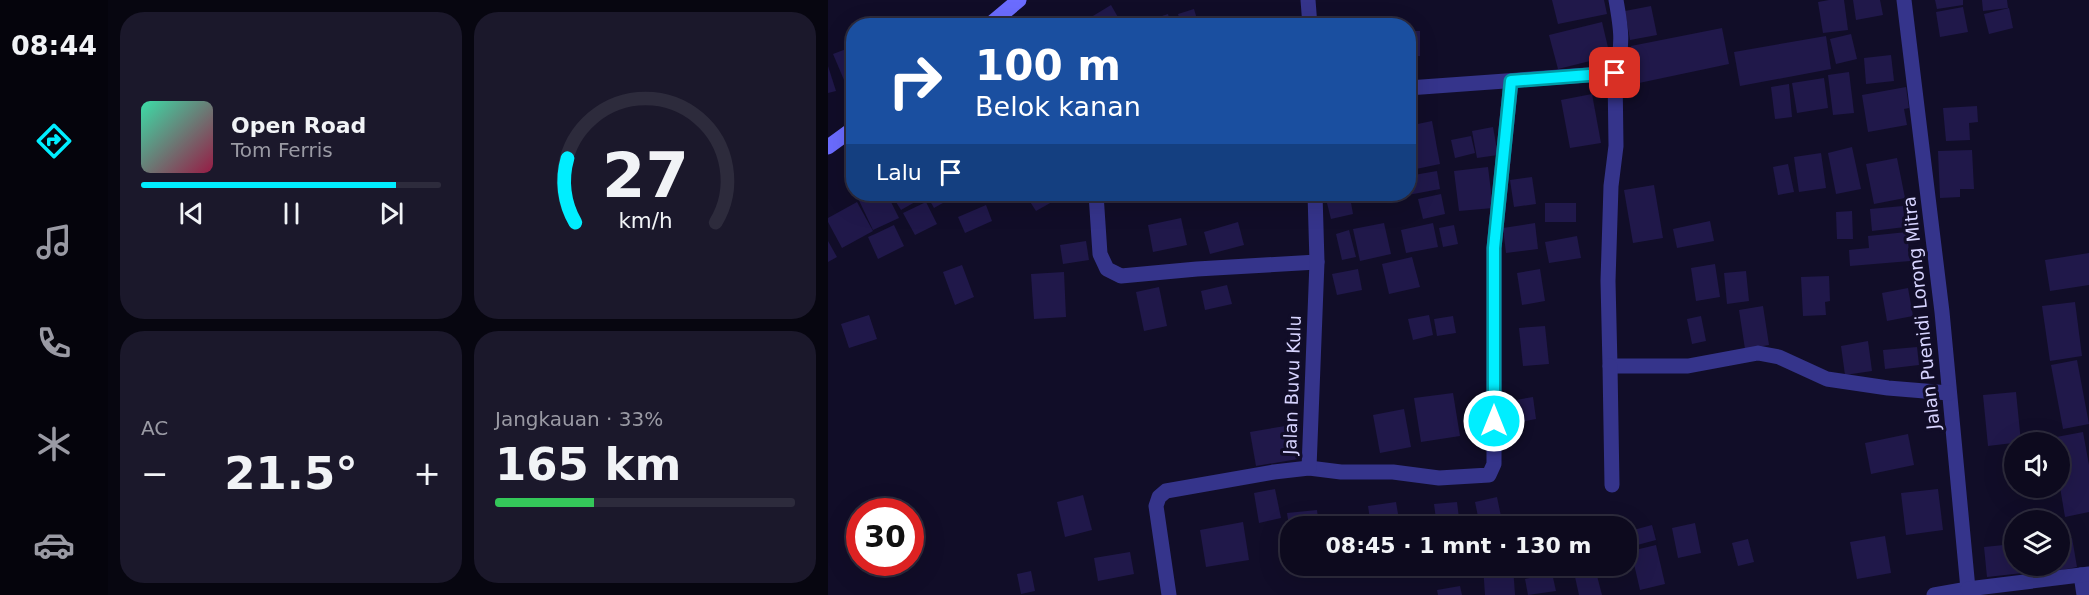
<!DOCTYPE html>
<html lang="id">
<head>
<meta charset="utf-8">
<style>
  :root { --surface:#0d0a1e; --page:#1b182b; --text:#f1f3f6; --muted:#9a9aa4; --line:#2d2b3c; --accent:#0ef }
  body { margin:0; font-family:"DejaVu Sans",sans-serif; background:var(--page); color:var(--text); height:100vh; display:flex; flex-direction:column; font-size:22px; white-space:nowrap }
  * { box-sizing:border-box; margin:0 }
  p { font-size:20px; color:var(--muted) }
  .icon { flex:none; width:33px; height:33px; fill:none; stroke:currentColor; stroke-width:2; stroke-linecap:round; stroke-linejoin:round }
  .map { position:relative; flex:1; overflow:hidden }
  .side { display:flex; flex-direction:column; gap:12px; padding:12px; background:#070610; width:720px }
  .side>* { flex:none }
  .top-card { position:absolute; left:18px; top:18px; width:570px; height:183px; border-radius:24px; box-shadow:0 6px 24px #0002,0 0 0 2px var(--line); background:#1a4fa0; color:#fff; overflow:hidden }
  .buttons { position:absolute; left:1176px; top:432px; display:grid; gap:12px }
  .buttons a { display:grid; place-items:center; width:66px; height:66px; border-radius:50%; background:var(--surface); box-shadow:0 6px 24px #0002,0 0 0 2px var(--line); font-size:30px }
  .speed { position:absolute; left:18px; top:498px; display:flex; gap:12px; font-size:30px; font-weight:700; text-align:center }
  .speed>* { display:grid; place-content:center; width:78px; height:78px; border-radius:50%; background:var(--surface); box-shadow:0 6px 24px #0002,0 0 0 2px var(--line); line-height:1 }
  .speed .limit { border:9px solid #d22; background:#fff; color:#111 }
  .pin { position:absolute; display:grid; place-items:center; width:51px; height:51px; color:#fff; margin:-26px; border-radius:12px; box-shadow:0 3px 9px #0006 }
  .me { position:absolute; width:66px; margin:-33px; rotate:0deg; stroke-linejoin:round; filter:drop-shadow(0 0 4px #0008) }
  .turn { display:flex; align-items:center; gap:21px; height:126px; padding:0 30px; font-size:27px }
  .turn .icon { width:78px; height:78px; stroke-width:2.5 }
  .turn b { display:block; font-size:42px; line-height:51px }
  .then { display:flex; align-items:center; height:57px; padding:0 30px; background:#0003; gap:12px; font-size:22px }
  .big { font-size:45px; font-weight:700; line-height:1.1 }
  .side .card { flex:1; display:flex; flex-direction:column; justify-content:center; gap:9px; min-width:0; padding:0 21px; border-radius:24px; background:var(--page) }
  .side .dial { align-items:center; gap:0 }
  .dial svg { height:156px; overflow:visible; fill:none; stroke:var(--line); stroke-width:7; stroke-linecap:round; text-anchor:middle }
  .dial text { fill:var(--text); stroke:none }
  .song { display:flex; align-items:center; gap:18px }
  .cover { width:72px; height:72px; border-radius:9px; background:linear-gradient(135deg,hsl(160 70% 55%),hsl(340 70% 35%)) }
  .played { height:6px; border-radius:3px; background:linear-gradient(90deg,var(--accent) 85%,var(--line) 85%) }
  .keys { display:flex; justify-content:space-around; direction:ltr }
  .heat { display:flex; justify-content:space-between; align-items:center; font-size:33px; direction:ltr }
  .charge { height:9px; border-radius:4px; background:linear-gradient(90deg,#34c759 33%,var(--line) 0) }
  .side .tiles { flex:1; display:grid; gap:12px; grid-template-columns:repeat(2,1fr) }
  .trip { position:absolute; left:452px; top:516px; width:357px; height:60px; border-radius:24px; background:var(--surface); box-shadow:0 6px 24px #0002,0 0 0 2px var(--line); font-weight:700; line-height:60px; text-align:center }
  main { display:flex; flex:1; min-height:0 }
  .tab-bar { display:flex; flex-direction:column; width:108px; justify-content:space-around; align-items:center; background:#05040c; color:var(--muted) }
  .tab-bar .icon { width:42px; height:42px }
  .tab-bar .selected { color:var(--accent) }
  .tab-bar b { font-size:27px; color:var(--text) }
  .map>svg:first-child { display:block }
</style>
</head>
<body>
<main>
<nav class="tab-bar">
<b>08:44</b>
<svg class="icon selected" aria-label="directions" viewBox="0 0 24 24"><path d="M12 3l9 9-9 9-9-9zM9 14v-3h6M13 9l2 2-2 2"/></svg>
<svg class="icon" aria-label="music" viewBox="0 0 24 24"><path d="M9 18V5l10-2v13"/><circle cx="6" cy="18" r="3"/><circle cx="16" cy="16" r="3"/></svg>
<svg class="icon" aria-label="phone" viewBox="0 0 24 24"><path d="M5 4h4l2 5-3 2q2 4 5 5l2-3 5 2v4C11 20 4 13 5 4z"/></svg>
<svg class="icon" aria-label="climate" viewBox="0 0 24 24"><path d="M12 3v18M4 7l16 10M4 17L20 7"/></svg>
<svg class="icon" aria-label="car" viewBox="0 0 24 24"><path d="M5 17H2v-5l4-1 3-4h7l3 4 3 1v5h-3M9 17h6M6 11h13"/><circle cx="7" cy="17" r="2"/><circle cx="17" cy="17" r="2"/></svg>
</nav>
<section class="side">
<div class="tiles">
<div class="card">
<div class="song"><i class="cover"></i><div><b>Open Road</b><p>Tom Ferris</p></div></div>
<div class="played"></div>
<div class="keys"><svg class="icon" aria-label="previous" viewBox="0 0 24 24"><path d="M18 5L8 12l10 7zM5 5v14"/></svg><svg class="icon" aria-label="pause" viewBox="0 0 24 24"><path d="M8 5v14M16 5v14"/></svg><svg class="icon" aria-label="next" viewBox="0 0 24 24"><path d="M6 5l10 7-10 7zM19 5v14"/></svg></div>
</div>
<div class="card dial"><svg viewBox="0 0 100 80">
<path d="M14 69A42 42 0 1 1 86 69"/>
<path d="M14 69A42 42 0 0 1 10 36" stroke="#0ef"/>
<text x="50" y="56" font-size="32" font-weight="700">27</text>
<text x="50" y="72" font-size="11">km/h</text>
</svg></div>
<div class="card"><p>AC</p>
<div class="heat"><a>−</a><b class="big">21.5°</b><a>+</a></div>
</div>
<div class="card"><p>Jangkauan · 33%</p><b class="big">165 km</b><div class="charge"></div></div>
</div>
</section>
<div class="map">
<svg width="1261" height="595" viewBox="0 0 1261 595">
  <rect width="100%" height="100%" fill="#110d28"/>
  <g fill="#20184a">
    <polygon points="724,0 776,0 779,14 730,24"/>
    <polygon points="1001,0 1016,0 1020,30 995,33 990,2"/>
    <polygon points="1025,0 1052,0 1055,15 1028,20"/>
    <polygon points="1107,0 1135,0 1135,5 1109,9"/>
    <polygon points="1154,0 1179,0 1180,8 1155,11"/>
    <polygon points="283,5 295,26 264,26 260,19"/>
    <polygon points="823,6 829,35 802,40 797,11"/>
    <polygon points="1135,7 1140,32 1112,37 1108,12"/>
    <polygon points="1181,8 1185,28 1161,34 1156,14"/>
    <polygon points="366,9 371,26 354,26 350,14"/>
    <polygon points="340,14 343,26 321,26 319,21"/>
    <polygon points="531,19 557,20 557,26 530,26"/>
    <polygon points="774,22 782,56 730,69 721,35"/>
    <polygon points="894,28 901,64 811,83 803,46"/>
    <rect x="580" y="31" width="12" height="25"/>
    <polygon points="1023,34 1029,59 1008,64 1002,39"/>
    <polygon points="998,36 1003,69 912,86 906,52"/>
    <polygon points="26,46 26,84 19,87 5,54"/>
    <polygon points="1063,55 1066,81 1038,84 1036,58"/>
    <polygon points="0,66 8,91 0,93"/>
    <polygon points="1021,72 1026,113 1005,115 1000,75"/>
    <polygon points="996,78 1000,108 969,113 964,83"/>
    <polygon points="961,84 964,117 947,119 943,87"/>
    <polygon points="1078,87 1081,108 1076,109 1079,125 1040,132 1034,95"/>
    <polygon points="764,94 773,143 742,148 733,100"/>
    <polygon points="1149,106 1150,122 1141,123 1142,140 1118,141 1115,108"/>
    <polygon points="604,121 612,164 588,169 580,126"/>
    <polygon points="665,127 670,155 649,158 644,131"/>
    <polygon points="643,136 647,153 627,158 623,140"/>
    <polygon points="1024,147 1033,189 1008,194 1000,153"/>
    <polygon points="26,148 26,167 18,152"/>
    <polygon points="1144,150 1146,189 1132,189 1132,197 1112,198 1110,151"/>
    <polygon points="993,153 998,188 971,192 966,157"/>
    <polygon points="1069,158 1077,198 1046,204 1038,164"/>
    <polygon points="960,164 966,192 950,195 945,167"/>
    <polygon points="660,167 665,208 631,211 626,171"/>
    <polygon points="609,171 612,189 580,195 580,176"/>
    <polygon points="704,177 708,204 686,207 682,180"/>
    <polygon points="826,185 835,238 805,243 796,190"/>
    <polygon points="28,194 59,194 71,218 45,230"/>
    <polygon points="63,194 91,194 94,198 73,210"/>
    <polygon points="98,194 128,194 129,195 106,208"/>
    <polygon points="197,194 228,194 231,198 208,211"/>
    <polygon points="613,194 617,214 595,219 590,199"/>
    <polygon points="522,197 525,214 503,219 499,203"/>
    <polygon points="29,202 45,231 14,248 0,222 0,218"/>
    <polygon points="98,202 109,224 87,235 75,213"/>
    <rect x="717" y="203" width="31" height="19"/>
    <polygon points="158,205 164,221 137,233 130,217"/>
    <polygon points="1075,206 1077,227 1044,231 1042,209"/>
    <polygon points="1024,211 1025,239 1009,239 1008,212"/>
    <polygon points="353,218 359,245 325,252 320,225"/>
    <polygon points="882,221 886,241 849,248 845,229"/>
    <polygon points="410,222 416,245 382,254 376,232"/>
    <polygon points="556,223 563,254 532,261 525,229"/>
    <polygon points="605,223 610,247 578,253 573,230"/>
    <polygon points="707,223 710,249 678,253 675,228"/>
    <polygon points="66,225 76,246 50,259 40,237 47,234 48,236 47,234"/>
    <polygon points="626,225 630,244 615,247 611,228"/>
    <polygon points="521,230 528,257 514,260 508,234"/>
    <polygon points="1079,232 1082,261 1022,266 1021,250 1041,248 1040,236"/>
    <polygon points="749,236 753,258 721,263 717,242"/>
    <polygon points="0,241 9,257 0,262"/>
    <polygon points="258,241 261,260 235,264 232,245"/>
    <polygon points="1261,253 1261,285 1222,291 1217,260"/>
    <polygon points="584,257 592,287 561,294 554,264"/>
    <polygon points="887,264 892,297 868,301 863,268"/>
    <polygon points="134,265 146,297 127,305 115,272"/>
    <polygon points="530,269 534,290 509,295 504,274"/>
    <polygon points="712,269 717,301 694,305 689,273"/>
    <polygon points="918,271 921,301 899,304 896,273"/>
    <polygon points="236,272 238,317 206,319 203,274"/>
    <polygon points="1001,276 1002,301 997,302 998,315 975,316 973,277"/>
    <polygon points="399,285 404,304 377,310 373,291"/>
    <polygon points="331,287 339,326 316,331 308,292"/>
    <polygon points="1080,288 1085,316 1059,321 1054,293"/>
    <polygon points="1247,302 1254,356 1222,361 1214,306"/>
    <polygon points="935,306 941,345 917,349 911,310"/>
    <polygon points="41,315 49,339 21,348 13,324"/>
    <polygon points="601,315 605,335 585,340 580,319"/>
    <polygon points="625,316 628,333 609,336 606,319"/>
    <polygon points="873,316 878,341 864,344 859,319"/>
    <polygon points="717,326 721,364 695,366 691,328"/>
    <polygon points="1040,341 1044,371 1017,375 1013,346"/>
    <polygon points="1089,347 1091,365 1057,369 1055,350"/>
    <polygon points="1249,360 1261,424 1235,429 1223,365"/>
    <polygon points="1188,392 1193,442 1160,446 1155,395"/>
    <polygon points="625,393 632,436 593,442 586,398"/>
    <polygon points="705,397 708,419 681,424 677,402"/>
    <polygon points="576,409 583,447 552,453 545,415"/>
    <polygon points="463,425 470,459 428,466 422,432"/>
    <polygon points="1255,432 1261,465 1261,512 1237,517 1232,487 1232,442 1223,442 1223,438"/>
    <polygon points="1080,434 1086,465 1043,474 1037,443"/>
    <polygon points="447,489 453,518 431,523 426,493"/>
    <polygon points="1110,489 1115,530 1078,535 1073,493"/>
    <polygon points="255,495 264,530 237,537 229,502"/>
    <polygon points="669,497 675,526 652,526 647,502"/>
    <polygon points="568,502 572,526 543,526 540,506"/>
    <polygon points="629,502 632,526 609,526 606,504"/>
    <polygon points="489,510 491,526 461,526 459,513"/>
    <polygon points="415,522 421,560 378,567 372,530"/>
    <polygon points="867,523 873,553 850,558 844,528"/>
    <polygon points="824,525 828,540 798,548 798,532"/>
    <polygon points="1057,536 1063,573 1029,579 1022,542"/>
    <polygon points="1244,538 1249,567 1220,573 1219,566 1232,566 1232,540"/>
    <polygon points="920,539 926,562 910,566 904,543"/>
    <polygon points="1186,544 1186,566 1211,566 1212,571 1159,577 1156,547"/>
    <polygon points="828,545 837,584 812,590 803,551"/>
    <polygon points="302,552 306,574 270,581 266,558"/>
    <polygon points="655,566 685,566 687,595 657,595"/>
    <polygon points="203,571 207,591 193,594 189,574"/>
    <polygon points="768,572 774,595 751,595 747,577"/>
    <polygon points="724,573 728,591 700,595 697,579"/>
    <polygon points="632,586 634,595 610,595 609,590"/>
  </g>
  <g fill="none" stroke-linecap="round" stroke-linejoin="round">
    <g stroke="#35348b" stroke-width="15">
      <polyline points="480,0 482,26"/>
      <polyline points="1076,0 1114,312 1140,589 1106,595"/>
      <polyline points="787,73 788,146 783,186 780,281 782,366 860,366 930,353 951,357 999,379 1060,388 1121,393"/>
      <path d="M580 88 787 73C796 45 793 28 788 0"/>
      <polyline points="268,194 272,254 279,269 293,276 369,269 489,262"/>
      <polyline points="782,366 784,485"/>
      <polyline points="481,468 513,472 565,472 611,478 661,475 666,464 666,248 683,81"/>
      <polyline points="1253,575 1256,595"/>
      <polyline points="1140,589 1261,574"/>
      <polyline points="341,595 328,506 331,497 338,491 446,472 481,468 489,262 487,194"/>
    </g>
    <g stroke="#6b6cff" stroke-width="15">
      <polyline points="160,26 191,0"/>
      <polyline points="0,147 26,128"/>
    </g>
  </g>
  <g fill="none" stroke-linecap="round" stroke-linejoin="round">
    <defs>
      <polyline id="route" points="666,421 666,248 683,81 787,73"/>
    </defs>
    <use href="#route" stroke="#009ba6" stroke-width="15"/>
    <use href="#route" stroke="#0ef" stroke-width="10"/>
  </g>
  <g text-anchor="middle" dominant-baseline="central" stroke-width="6" stroke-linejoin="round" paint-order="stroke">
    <g font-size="18" fill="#d7d4ff" stroke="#110d28">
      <text transform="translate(1093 313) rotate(-96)">Jalan Puenidi Lorong Mitra</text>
      <text transform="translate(464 385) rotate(-88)">Jalan Buvu Kulu</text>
    </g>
  </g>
</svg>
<div class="buttons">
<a><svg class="icon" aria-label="sound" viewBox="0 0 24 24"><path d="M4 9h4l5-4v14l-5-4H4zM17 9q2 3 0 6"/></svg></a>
<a><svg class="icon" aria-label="layers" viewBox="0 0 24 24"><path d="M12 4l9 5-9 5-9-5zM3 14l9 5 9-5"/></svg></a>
</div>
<div class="speed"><div class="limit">30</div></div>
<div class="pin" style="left:787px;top:73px;background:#d93025"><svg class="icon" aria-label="arrive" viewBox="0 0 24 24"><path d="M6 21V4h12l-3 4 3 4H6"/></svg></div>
<svg class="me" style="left:666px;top:421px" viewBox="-20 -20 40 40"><circle r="17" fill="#0ef" stroke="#fff" stroke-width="3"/><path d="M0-11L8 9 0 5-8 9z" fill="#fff"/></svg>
<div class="trip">08:45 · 1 mnt · 130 m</div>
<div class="top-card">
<div class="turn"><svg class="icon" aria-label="right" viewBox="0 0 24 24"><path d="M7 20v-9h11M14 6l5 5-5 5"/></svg><div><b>100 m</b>Belok kanan</div></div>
<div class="then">Lalu<svg class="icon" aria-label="arrive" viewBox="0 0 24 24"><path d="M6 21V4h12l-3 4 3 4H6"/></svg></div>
</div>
</div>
</main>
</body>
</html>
